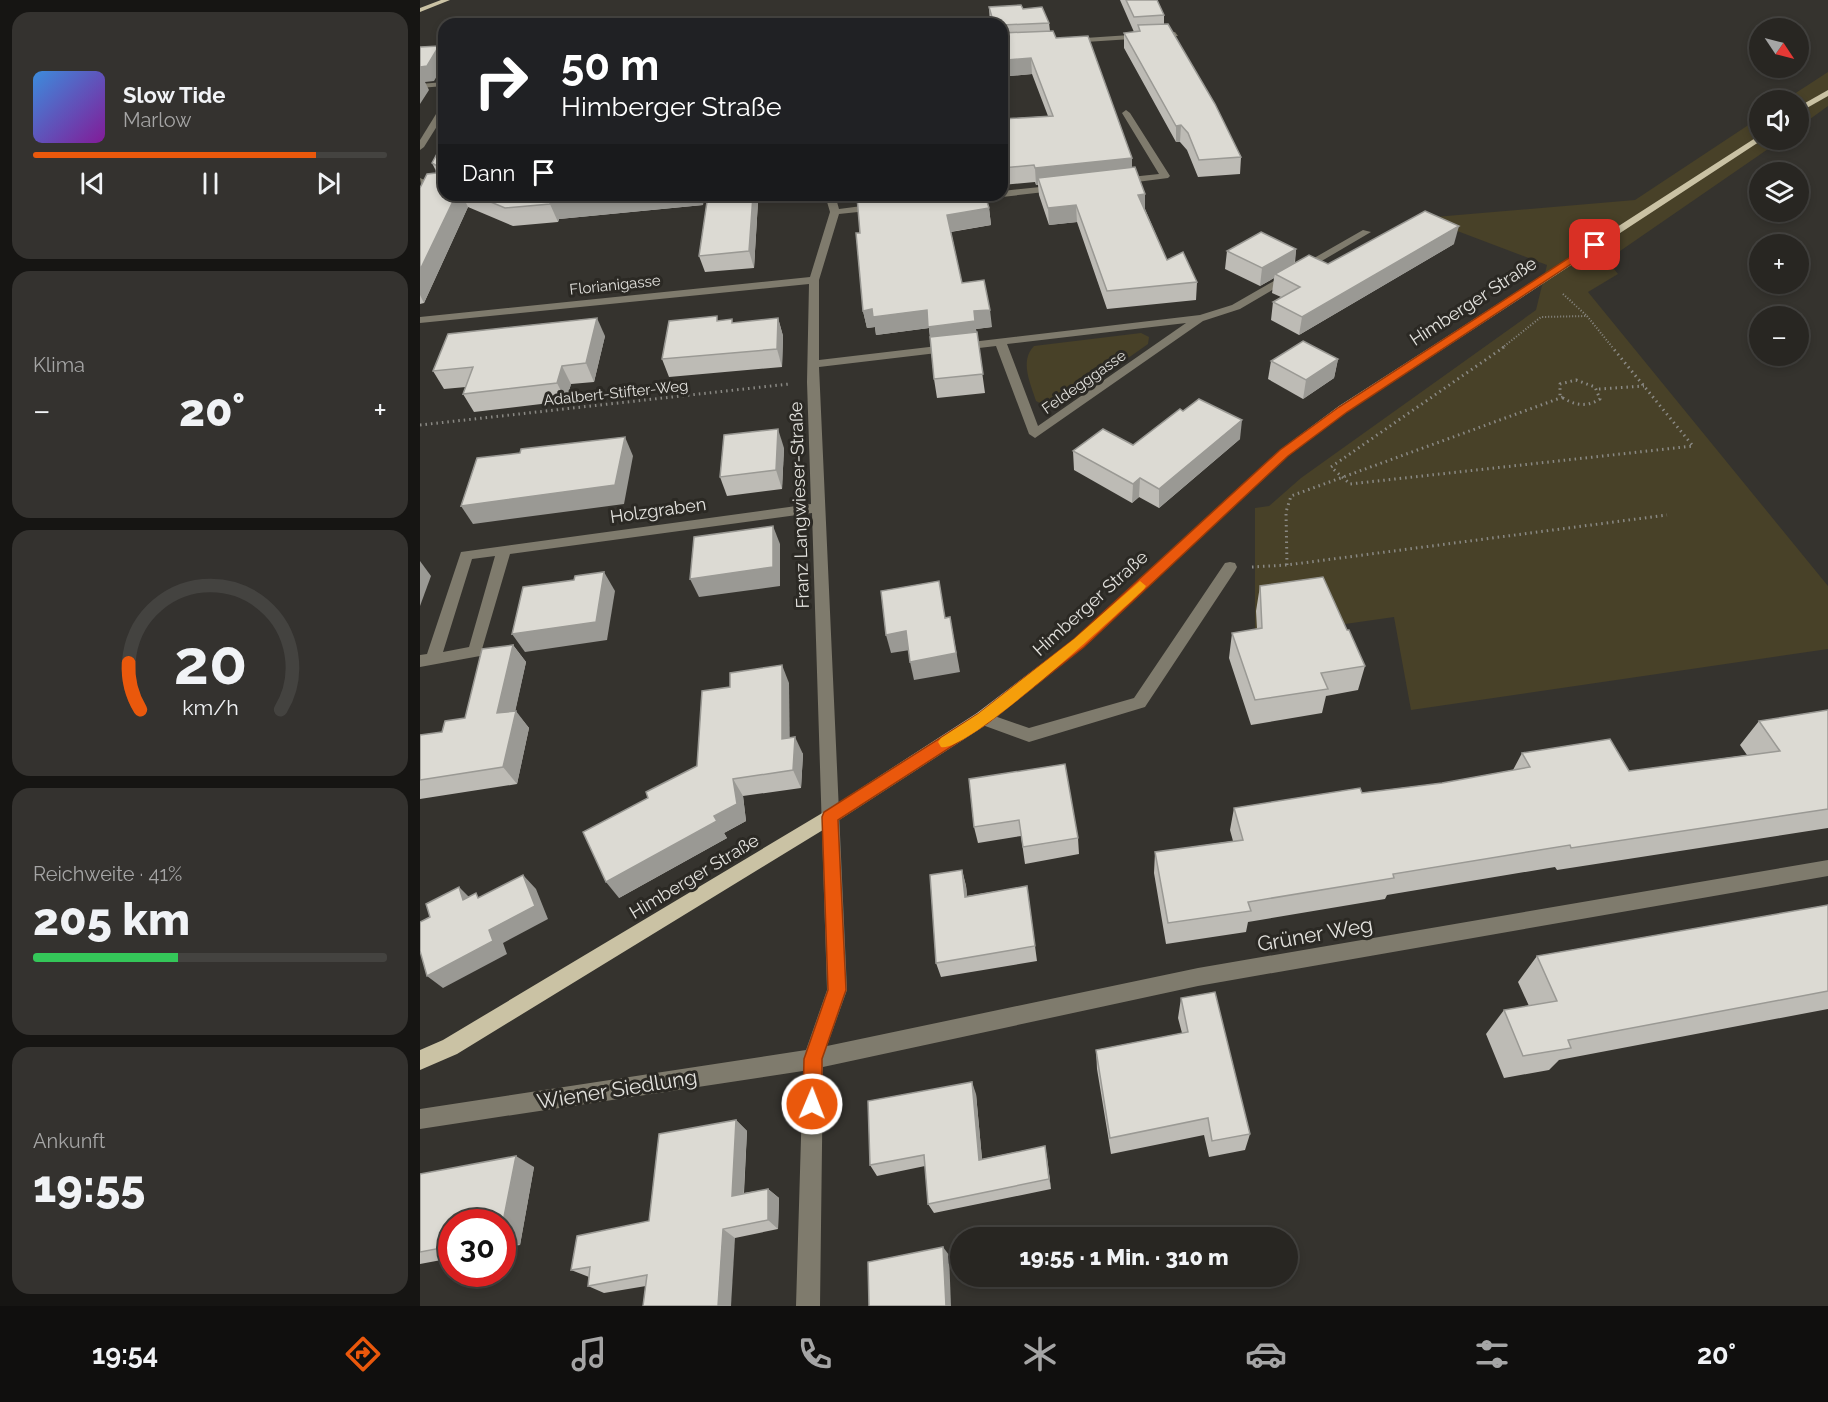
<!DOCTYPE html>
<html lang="de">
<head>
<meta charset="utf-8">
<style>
  :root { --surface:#282622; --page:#34322f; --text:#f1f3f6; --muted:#a5a5a5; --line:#444340; --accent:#ea580c }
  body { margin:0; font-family:Raleway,sans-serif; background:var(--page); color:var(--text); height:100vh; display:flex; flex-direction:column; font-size:22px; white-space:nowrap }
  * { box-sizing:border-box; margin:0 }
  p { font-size:20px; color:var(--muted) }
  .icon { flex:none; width:33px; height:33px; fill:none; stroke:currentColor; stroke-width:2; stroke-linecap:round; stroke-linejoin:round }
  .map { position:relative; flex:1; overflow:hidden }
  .drawer { display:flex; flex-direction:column; gap:12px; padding:12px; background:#161513; width:420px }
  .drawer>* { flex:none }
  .guide { position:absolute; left:18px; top:18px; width:570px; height:183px; border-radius:18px; box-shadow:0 3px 9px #0003,0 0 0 2px var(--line); background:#202124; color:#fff; overflow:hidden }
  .needle { width:39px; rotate:125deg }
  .fabs { position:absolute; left:1329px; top:18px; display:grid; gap:12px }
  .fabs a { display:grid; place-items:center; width:60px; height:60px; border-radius:50%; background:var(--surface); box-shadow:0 3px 9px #0003,0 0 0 2px var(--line); font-size:30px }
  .speed { position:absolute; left:18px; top:1209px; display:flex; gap:12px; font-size:30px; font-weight:700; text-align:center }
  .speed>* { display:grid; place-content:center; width:78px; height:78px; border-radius:50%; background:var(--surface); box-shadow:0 3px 9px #0003,0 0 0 2px var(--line); line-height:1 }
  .speed .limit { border:9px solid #d22; background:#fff; color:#111 }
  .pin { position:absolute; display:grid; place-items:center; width:51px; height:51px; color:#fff; margin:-26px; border-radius:12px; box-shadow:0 3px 9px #0006 }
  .me { position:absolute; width:66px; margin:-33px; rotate:1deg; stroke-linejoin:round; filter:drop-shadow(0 0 4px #0008) }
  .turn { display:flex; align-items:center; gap:21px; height:126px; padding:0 24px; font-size:27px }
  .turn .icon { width:78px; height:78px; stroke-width:2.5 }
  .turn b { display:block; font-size:42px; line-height:51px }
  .then { display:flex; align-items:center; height:57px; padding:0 24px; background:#0003; gap:12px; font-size:22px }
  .big { font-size:45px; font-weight:800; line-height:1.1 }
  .drawer .tile { flex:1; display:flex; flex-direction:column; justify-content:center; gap:9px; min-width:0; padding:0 21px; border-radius:18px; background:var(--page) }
  .drawer .dial { align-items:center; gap:0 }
  .dial svg { height:156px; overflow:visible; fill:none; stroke:var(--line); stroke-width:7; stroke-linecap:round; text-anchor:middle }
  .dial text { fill:var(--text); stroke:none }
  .song { display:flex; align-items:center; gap:18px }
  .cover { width:72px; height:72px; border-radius:9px; background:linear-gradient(135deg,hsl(210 70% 55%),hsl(290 70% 35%)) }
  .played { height:6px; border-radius:3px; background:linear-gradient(90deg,var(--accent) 80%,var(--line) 80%) }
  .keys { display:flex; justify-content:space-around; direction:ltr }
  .heat { display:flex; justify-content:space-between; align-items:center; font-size:33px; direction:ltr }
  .charge { height:9px; border-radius:4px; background:linear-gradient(90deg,#34c759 41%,var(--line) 0) }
  .trip { position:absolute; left:530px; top:1227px; width:348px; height:60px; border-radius:30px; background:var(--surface); box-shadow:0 3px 9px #0003,0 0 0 2px var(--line); font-weight:800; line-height:60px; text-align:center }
  .tab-bar { display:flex; height:96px; justify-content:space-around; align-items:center; background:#100f0e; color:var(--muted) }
  .tab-bar .icon { width:42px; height:42px }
  .tab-bar .on { color:var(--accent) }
  .tab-bar b { font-size:27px; color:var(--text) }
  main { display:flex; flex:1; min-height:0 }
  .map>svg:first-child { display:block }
</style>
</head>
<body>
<main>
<section class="drawer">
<div class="tile">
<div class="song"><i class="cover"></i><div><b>Slow Tide</b><p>Marlow</p></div></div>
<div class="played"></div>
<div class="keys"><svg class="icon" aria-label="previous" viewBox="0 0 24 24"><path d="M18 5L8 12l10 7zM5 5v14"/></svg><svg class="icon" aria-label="pause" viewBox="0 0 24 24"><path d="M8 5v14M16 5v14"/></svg><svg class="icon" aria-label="next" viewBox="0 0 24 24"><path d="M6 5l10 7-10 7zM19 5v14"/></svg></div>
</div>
<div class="tile"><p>Klima</p>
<div class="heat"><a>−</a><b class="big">20°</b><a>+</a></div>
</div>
<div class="tile dial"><svg viewBox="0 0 100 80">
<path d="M14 69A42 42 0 1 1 86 69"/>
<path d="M14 69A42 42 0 0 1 8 45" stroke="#ea580c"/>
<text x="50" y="56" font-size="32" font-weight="700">20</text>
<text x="50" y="72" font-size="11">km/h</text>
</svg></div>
<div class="tile"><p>Reichweite · 41%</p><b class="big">205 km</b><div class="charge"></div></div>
<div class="tile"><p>Ankunft</p><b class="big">19:55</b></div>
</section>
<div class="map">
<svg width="1408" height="1306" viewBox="0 0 1408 1306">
  <rect width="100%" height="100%" fill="#35332e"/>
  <g fill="#484128">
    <polygon points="1408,72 1408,106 1379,127 1378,100 1365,100"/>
    <polygon points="1339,118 1340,140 1361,140 1187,260 1198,274 1168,292 1408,586 1408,649 991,710 974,617 835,637 835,508 849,506 881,478 1116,310 1127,265 1003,218 1215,200"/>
    <path d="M721 333 729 337 728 344 640 406 630 408 616 401C611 384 599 361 614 346Z"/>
  </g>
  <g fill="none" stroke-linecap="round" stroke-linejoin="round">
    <g stroke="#8a8984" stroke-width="2" stroke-dasharray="1 2" stroke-linecap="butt">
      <polyline points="1143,294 1167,316"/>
      <polyline points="1167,316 1193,348"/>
      <polyline points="1082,348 1121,317 1167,316"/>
    </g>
    <g stroke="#8a8984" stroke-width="3" stroke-dasharray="1.5 4" stroke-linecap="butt">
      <polyline points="1084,347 911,467 930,484 1273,446 1192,347"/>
      <path d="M1156 380 1175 387 1180 399C1166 408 1153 405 1140 396V384Z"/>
      <polyline points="1179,389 1224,386"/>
      <polyline points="0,425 369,384"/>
      <polyline points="867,565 866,512 871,496 1143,397"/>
      <polyline points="832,567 867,565 1247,515"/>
    </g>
    <g fill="#7f7b6d" fill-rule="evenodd">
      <polygon points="755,32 758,36 650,43 646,41 650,39"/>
      <polygon points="24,82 24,86 0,88 0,84"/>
      <polygon points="21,106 24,106 24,115 4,147 0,150 0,140"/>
      <polygon points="706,110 710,113 750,176 748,178 701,184 696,181 701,178 739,174 702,113"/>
      <polygon points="0,178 9,182 12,188 0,199 2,188"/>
      <polygon points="639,185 644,188 642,190 582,197 578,195 582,195 582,191"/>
      <path d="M405 195H415L419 209 457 204 462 207 457 210 419 214 399 280V360L780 315 812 305 943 230 951 232 820 309 783 321 615 438 609 434 576 346 399 367 427 990 407 1046 778 968 1408 860V876L778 986 403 1067 400 1306H376L383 1071 0 1129V1109L386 1050 407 990 392 513 90 554 60 656 0 667V655L7 654 41 552 391 504 387 382 389 284 0 323V317L390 277 410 212ZM766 323 618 426 587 344ZM75 556 49 647 23 652 52 559Z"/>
      <polygon points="576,195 546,201 541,198 547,195"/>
      <polygon points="810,562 815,563 817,567 815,571 725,707 609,742 557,723 555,718 557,713 563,712 609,728 714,698 805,563"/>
    </g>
    <g fill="#cac2a4" fill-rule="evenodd">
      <polygon points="21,0 30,0 0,12 0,8"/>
      <polygon points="1408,90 1408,96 1378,113 1378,107"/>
      <polygon points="1340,135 1340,140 1342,140 927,412 868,456 664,647 569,723 416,822 37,1054 0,1070 0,1050 23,1040 404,812 557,713 654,639 860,450 919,406"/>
    </g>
  </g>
  <g fill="#bdbbb5">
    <polygon points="700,0 737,0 744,15 744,24 821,157 820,174 778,177 767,150 760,142 756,142 704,48 704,33 714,32"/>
    <polygon points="569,7 603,9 629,23 630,31 636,38 712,158 712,168 725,194 725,209 747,260 777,282 776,300 687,309 657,222 629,225 619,195 618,185 616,185 615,182 582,185 582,119 628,116 612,74 589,76 582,57 582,24 570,24"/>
    <polygon points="24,141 24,195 284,195 283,205 139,219 138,222 93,226 48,207 4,303 0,304 0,188 16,173 16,171 12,163"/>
    <polygon points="438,195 565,195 569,208 571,225 531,232 542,283 572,327 556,329 565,393 517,398 514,379 509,328 456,335 455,327 447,328 443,311"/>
    <polygon points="338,202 334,268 285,272 279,256"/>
    <polygon points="1034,244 879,335 851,320 853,302 861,297 852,293 854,278 840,286 805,269 807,251 876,249 875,263 908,264"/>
    <polygon points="358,318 363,336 362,367 249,377 242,359 299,321 313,323"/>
    <polygon points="185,336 174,382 151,384 146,401 54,412 43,394 46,387 24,389 13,371"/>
    <polygon points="918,359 914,378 883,399 848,379 851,361"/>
    <polygon points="820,439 739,508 719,497 712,503 654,470 653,451 713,445"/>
    <polygon points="364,448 362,489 307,496 300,477"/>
    <polygon points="840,586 927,630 945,666 938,690 906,696 902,713 831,725 809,658 812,633 837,629 836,611"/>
    <polygon points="93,645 106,662 95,711 109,728 97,784 0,799 0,735 22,732 45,718"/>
    <polygon points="369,683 369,738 383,754 381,788 323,796 326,821 304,833 307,838 199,898 228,798 277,766"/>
    <polygon points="1408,710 1408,828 1137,870 1135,867 967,895 965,899 828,922 826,932 746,944 734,873 735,852 813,841 810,830 814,808 1022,783 1093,770 1102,753 1209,771 1327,755 1320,745 1339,721"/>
    <polygon points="549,779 658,838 659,854 605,864 601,836 558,843 554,827"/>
    <polygon points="542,870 546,886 547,896 607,886 617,961 521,977 516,963"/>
    <polygon points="1408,905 1408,1009 1139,1060 1129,1070 1084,1078 1066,1034 1084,1010 1109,1006 1098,982 1117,956"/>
    <polygon points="761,998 830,1134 825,1150 789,1157 784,1135 691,1154 677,1069 676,1050 762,1033 758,1018"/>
    <polygon points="556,1094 562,1159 625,1146 631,1189 514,1213 508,1204 505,1166 457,1176 450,1165"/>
    <polygon points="316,1120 327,1131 324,1193 348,1189 359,1198 358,1229 315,1238 226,1286 184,1293 168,1286 169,1277 151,1270 229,1221"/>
    <polygon points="114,1167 100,1245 82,1248 82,1222 32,1222 32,1258 0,1264 0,1174"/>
  </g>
  <g fill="#9a9994">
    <polygon points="19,46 24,56 24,64 14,81 5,82 9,90 0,104 0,67"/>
    <polygon points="611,58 612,74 589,76 587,60"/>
    <polygon points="761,125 760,142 756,142 756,126"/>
    <polygon points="712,158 712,175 618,178 618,185 616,185 615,168"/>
    <polygon points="725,194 725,211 718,195"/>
    <polygon points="36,195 42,195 48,207 4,303 0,295 0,270"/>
    <polygon points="184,195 284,195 283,205 139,219 138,222 130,204 131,200"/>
    <polygon points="333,195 336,195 338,202 334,268 329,251"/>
    <polygon points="656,205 657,222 629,225 628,208"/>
    <polygon points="569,208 571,225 529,232 527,215"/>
    <polygon points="1039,226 1034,244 879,335 882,317"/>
    <polygon points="876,249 874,267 855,274 854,278 840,286 842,268"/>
    <polygon points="452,309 554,311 570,310 572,327 556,329 557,339 511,344 509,328 456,335 455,327 447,328 443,311"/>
    <polygon points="177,318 185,336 174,382 166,363"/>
    <polygon points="358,318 363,336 362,367 357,349"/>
    <polygon points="918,359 914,378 883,399 886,380"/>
    <polygon points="142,366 151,384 146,401 137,383"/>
    <polygon points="822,420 820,439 739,508 739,489"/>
    <polygon points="358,429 364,448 362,489 356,470"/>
    <polygon points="205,437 213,456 204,504 53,524 41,506"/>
    <polygon points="720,478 719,497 712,503 713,484"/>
    <polygon points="353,526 360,544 360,586 279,597 270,579"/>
    <polygon points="0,561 11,576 0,606"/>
    <polygon points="184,572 195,591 187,640 105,652 92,634"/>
    <polygon points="530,617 540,672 494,680 490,662"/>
    <polygon points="486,631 490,650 471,653 466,635"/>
    <polygon points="93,645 106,662 91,731 77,713"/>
    <polygon points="362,665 369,683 370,756 362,739"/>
    <polygon points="96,711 109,728 97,784 83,767"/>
    <polygon points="375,737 383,754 381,788 373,770"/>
    <polygon points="313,779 323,796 326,821 304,833 307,838 199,898 186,882 294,816"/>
    <polygon points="542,870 546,886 549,912 545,897"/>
    <polygon points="103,875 116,889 128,919 83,943 87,954 23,988 7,976 69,930"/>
    <polygon points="39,887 53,901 43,900"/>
    <polygon points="552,1082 556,1094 563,1170 559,1160"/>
    <polygon points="316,1120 327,1131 323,1205 312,1196"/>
    <polygon points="625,1146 627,1157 631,1189 629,1179"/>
    <polygon points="96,1156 114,1167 100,1245 82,1237 82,1227"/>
    <polygon points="348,1189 359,1198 358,1229 348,1220"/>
    <polygon points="303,1229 315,1238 311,1306 298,1306"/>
    <polygon points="523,1247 529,1255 531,1306 526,1306"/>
  </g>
  <g fill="#dcdad3" stroke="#9a9994" stroke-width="1.5">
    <polygon points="706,0 737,0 744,15 714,17"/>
    <polygon points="601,5 603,9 622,7 629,23 582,25 582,24 574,24 569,7"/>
    <polygon points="748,24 795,104 821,157 779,160 768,133 761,125 756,126 704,33 720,31 718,25"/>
    <polygon points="633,31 636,38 668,36 712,158 615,168 614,165 582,168 582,119 633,116 611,58 587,60 582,45 582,33"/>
    <polygon points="19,46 7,66 0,67 0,47"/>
    <polygon points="24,141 24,195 36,195 0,270 0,188 7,174 16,173 17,166 12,163"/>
    <polygon points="715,167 725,194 718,195 747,260 763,252 777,282 687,291 656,205 628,208 618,178"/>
    <polygon points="54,195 184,195 131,200 130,204 85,208"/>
    <polygon points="288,195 333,195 329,251 279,256"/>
    <polygon points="456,195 565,195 569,208 527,215 542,283 564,280 570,310 554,311 555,321 508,327 507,310 453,317 452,309 443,311 436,233 440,233 437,197"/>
    <polygon points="1005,211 1039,226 882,317 853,302 880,287 855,274 889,255 908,264"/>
    <polygon points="841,232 876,249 842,268 807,251"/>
    <polygon points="297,316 297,321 312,319 312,323 358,318 357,349 242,359 249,321"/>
    <polygon points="177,318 166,363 142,366 137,383 43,394 53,367 13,371 28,334"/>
    <polygon points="557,332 563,374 514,379 510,337"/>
    <polygon points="883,341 918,359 886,380 851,361"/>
    <polygon points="779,399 822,420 739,489 720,478 713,484 653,451 683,429 713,445 760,409 763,411"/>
    <polygon points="358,429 356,470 300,477 304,435"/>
    <polygon points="205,437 195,485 41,506 57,458 100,453 101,449"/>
    <polygon points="353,526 353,567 270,579 274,537"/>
    <polygon points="184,572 176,622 92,634 103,587 154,580 155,576"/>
    <polygon points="903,577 927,630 929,630 945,666 901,673 908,689 835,700 812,633 842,628 840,586"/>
    <polygon points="519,581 525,618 530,617 536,653 490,662 486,631 466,635 461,591"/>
    <polygon points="93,645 77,713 96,711 83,767 0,780 0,735 22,732 25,721 45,718 62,649"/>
    <polygon points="362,665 362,739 375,737 373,770 313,779 317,804 294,816 297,821 186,882 163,832 228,798 226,792 277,766 282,691 310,687 310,673"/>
    <polygon points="1408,710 1408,809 1151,848 1150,845 973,874 974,878 828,902 831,911 748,923 735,852 823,840 814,808 940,788 942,793 1022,783 1110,767 1102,753 1190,739 1209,771 1360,751 1339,721"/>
    <polygon points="645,764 658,838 603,847 599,820 554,827 549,779"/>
    <polygon points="542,870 545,897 607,886 615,946 516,963 510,875"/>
    <polygon points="103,875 115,906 69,930 73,941 7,976 0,951 0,922 10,917 6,904 39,887 43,900 56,893 58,898"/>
    <polygon points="1408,905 1408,991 1148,1040 1151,1048 1103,1056 1084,1010 1137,1001 1117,956"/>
    <polygon points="795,992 830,1134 792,1141 788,1118 690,1138 676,1050 768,1032 761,998"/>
    <polygon points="552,1082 559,1160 625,1146 629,1179 508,1204 504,1155 450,1165 448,1101"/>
    <polygon points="316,1120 312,1196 348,1189 348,1220 303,1229 298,1306 223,1306 227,1275 168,1286 170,1267 151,1270 157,1236 229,1221 239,1134"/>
    <polygon points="96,1156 82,1227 82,1222 32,1222 32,1246 0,1252 0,1174"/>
    <polygon points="523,1247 526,1306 449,1306 448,1262"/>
  </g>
  <polygon fill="#ea580c" stroke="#983908" stroke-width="1.5" points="1172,243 1180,245 927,412 868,456 664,647 568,723 418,820 426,990 402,1059 402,1104 399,1111 392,1113 386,1111 383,1104 384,1059 408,990 402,817 404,812 558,714 654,639 860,450 919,407"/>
  <path fill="#f59e0b" d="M720 581 726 586 724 589C699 613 545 755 521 747L518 742 521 738 558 714 654 639Z"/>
  <g text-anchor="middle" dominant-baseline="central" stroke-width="6" stroke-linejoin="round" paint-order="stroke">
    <g font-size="15" fill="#e3e2de" stroke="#2b2924">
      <text transform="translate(195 285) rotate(-6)">Florianigasse</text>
      <text transform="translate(664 382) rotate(-35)">Feldegggasse</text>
      <text transform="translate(196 393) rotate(-6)">Adalbert-Stifter-Weg</text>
    </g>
    <g font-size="18" fill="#e3e2de" stroke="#2b2924">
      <text transform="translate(1053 301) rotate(-33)">Himberger Straße</text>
      <text transform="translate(379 505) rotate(-92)">Franz Langwieser-Straße</text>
      <text transform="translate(238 510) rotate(-8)">Holzgraben</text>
      <text transform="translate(670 603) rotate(-42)">Himberger Straße</text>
      <text transform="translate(274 876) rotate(-31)">Himberger Straße</text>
    </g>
    <g font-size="21" fill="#e3e2de" stroke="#2b2924">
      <text transform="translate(895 934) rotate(-10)">Grüner Weg</text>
      <text transform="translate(197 1089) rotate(-9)">Wiener Siedlung</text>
    </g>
  </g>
</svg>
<div class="fabs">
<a><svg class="needle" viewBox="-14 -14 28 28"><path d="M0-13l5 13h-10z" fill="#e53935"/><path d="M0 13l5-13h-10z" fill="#a5a5a5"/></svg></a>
<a><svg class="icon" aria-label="sound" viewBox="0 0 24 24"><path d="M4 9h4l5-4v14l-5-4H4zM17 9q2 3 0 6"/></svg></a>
<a><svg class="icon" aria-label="layers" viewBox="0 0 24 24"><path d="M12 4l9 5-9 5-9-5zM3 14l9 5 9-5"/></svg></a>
<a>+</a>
<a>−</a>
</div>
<div class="speed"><div class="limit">30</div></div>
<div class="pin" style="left:1175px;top:245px;background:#d93025"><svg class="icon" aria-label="arrive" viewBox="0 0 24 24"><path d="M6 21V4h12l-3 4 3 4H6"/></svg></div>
<svg class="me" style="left:392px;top:1104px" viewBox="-20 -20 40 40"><circle r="17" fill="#ea580c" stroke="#fff" stroke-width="3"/><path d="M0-11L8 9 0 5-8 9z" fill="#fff"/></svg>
<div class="trip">19:55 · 1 Min. · 310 m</div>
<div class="guide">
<div class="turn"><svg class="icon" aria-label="right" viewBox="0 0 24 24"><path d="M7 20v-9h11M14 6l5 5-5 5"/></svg><div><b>50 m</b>Himberger Straße</div></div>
<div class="then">Dann<svg class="icon" aria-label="arrive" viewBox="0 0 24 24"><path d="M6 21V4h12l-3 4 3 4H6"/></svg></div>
</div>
</div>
</main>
<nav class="tab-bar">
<b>19:54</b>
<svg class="icon on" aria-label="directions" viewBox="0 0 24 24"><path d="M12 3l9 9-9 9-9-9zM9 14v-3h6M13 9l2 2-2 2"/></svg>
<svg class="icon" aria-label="music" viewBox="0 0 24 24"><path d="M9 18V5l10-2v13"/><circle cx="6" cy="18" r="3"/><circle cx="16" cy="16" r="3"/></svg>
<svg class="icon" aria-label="phone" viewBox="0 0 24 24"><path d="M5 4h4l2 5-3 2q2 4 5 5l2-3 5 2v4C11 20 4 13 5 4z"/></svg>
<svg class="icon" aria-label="climate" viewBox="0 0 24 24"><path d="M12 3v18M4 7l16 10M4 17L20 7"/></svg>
<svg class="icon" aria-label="car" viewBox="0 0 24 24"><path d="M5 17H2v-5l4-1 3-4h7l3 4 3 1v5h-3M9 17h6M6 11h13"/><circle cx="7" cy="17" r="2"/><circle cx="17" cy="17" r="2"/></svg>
<svg class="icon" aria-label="filters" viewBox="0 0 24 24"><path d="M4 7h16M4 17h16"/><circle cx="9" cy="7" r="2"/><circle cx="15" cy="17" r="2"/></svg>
<b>20°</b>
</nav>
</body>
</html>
